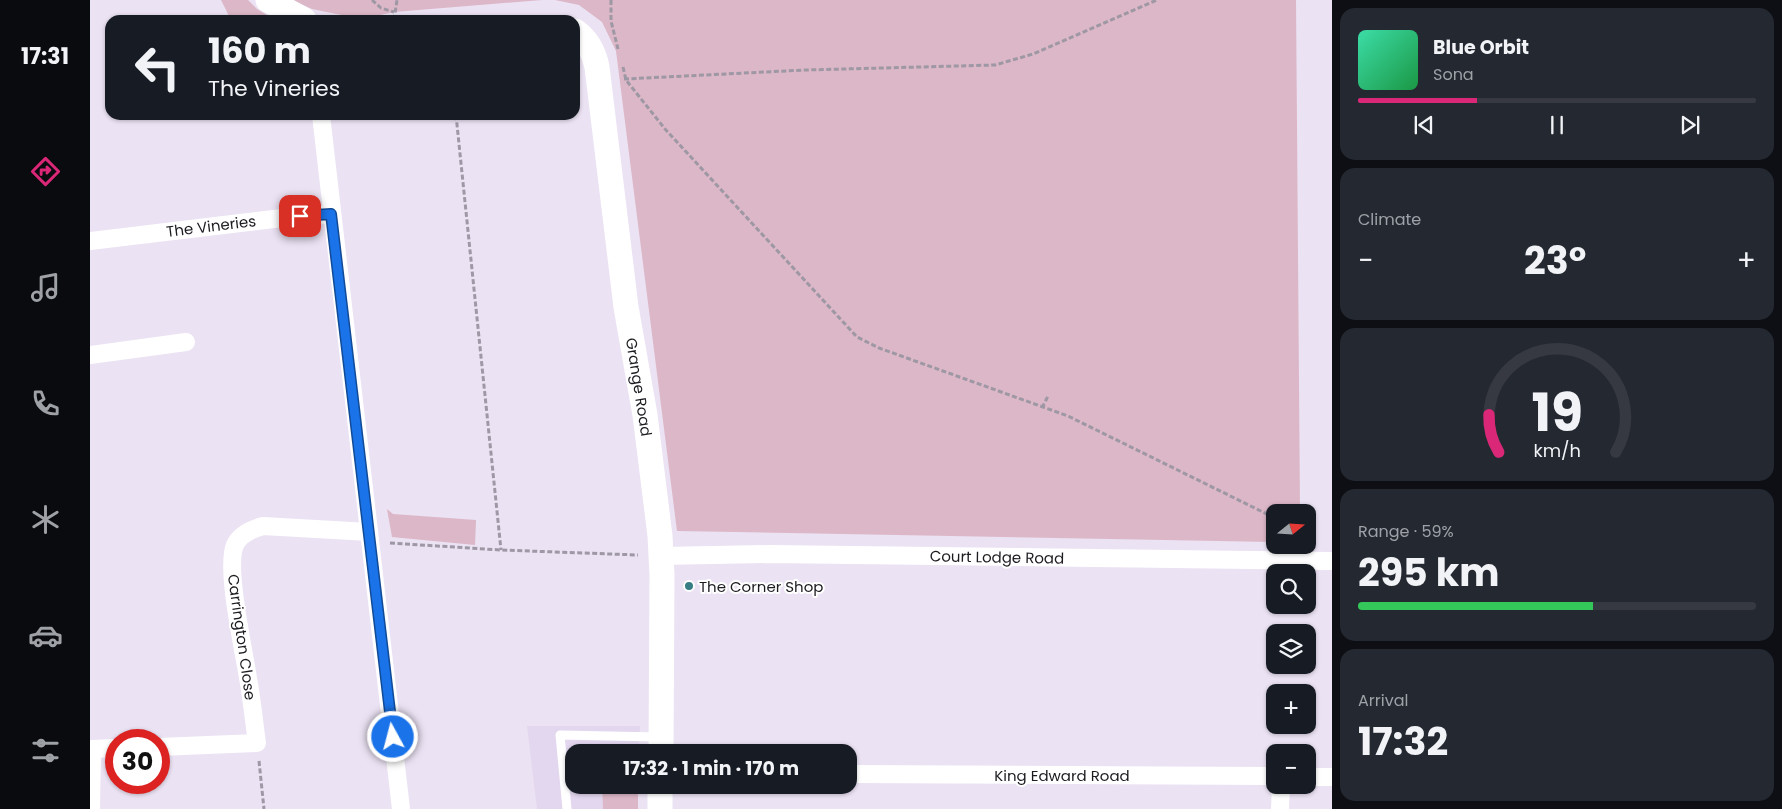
<!DOCTYPE html>
<html lang="en">
<head>
<meta charset="utf-8">
<style>
  :root { --surface:#171b24; --page:#242831; --text:#f1f3f6; --muted:#9ea1a6; --line:#363941; --accent:#db2777 }
  body { margin:0; font-family:Poppins,sans-serif; background:var(--page); color:var(--text); height:100vh; display:flex; flex-direction:column; font-size:19px; white-space:nowrap }
  * { box-sizing:border-box; margin:0 }
  p { font-size:16px; color:var(--muted) }
  .icon { flex:none; width:28px; height:28px; fill:none; stroke:currentColor; stroke-width:2; stroke-linecap:round; stroke-linejoin:round }
  .map { position:relative; flex:1; overflow:hidden }
  .panel { display:flex; flex-direction:column; gap:8px; padding:8px; background:#0d0f14; width:450px }
  .panel>* { flex:none }
  .banner { position:absolute; left:15px; top:15px; width:475px; height:105px; border-radius:15px; box-shadow:0 1px 4px #0004; background:#171b24; color:var(--text); overflow:hidden }
  .needle { width:32px; rotate:72deg }
  .fabs { position:absolute; left:1176px; top:504px; display:grid; gap:10px }
  .fabs a { display:grid; place-items:center; width:50px; height:50px; border-radius:10px; background:var(--surface); box-shadow:0 1px 4px #0004; font-size:25px }
  .speed { position:absolute; left:15px; top:729px; display:flex; gap:10px; font-size:25px; font-weight:700; text-align:center }
  .speed>* { display:grid; place-content:center; width:65px; height:65px; border-radius:50%; background:var(--surface); box-shadow:0 1px 4px #0004; line-height:1 }
  .speed .limit { border:8px solid #d22; background:#fff; color:#111 }
  .pin { position:absolute; display:grid; place-items:center; width:42px; height:42px; color:#fff; margin:-21px; border-radius:10px; box-shadow:0 2px 8px #0006 }
  .me { position:absolute; width:55px; margin:-28px; rotate:353deg; stroke-linejoin:round; filter:drop-shadow(0 0 4px #0008) }
  .turn { display:flex; align-items:center; gap:18px; height:105px; padding:0 20px; font-size:22px }
  .turn .icon { width:65px; height:65px; stroke-width:2.5 }
  .turn b { display:block; font-size:35px; line-height:42px }
  .big { font-size:38px; font-weight:700; line-height:1.1 }
  .panel .card { flex:1; display:flex; flex-direction:column; justify-content:center; gap:8px; min-width:0; padding:0 18px; border-radius:15px; background:var(--page) }
  .panel .dial { align-items:center; gap:0 }
  .dial svg { height:130px; overflow:visible; fill:none; stroke:var(--line); stroke-width:7; stroke-linecap:round; text-anchor:middle }
  .dial text { fill:var(--text); stroke:none }
  .song { display:flex; align-items:center; gap:15px }
  .cover { width:60px; height:60px; border-radius:8px; background:linear-gradient(135deg,hsl(160 70% 55%),hsl(140 70% 35%)) }
  .played { height:5px; border-radius:2px; background:linear-gradient(90deg,var(--accent) 30%,var(--line) 30%) }
  .keys { display:flex; justify-content:space-around; direction:ltr }
  .heat { display:flex; justify-content:space-between; align-items:center; font-size:28px; direction:ltr }
  .charge { height:8px; border-radius:4px; background:linear-gradient(90deg,#34c759 59%,var(--line) 0) }
  .trip { position:absolute; left:475px; top:744px; width:292px; height:50px; border-radius:15px; background:var(--surface); box-shadow:0 1px 4px #0004; font-weight:700; line-height:50px; text-align:center }
  main { display:flex; flex:1; min-height:0 }
  .menu { display:flex; flex-direction:column; width:90px; justify-content:space-around; align-items:center; background:#090b0e; color:var(--muted) }
  .menu .icon { width:35px; height:35px }
  .menu .current { color:var(--accent) }
  .menu b { font-size:22px; color:var(--text) }
  .map>svg:first-child { display:block }
</style>
</head>
<body>
<main>
<nav class="menu">
<b>17:31</b>
<svg class="icon current" aria-label="directions" viewBox="0 0 24 24"><path d="M12 3l9 9-9 9-9-9zM9 14v-3h6M13 9l2 2-2 2"/></svg>
<svg class="icon" aria-label="music" viewBox="0 0 24 24"><path d="M9 18V5l10-2v13"/><circle cx="6" cy="18" r="3"/><circle cx="16" cy="16" r="3"/></svg>
<svg class="icon" aria-label="phone" viewBox="0 0 24 24"><path d="M5 4h4l2 5-3 2q2 4 5 5l2-3 5 2v4C11 20 4 13 5 4z"/></svg>
<svg class="icon" aria-label="climate" viewBox="0 0 24 24"><path d="M12 3v18M4 7l16 10M4 17L20 7"/></svg>
<svg class="icon" aria-label="car" viewBox="0 0 24 24"><path d="M5 17H2v-5l4-1 3-4h7l3 4 3 1v5h-3M9 17h6M6 11h13"/><circle cx="7" cy="17" r="2"/><circle cx="17" cy="17" r="2"/></svg>
<svg class="icon" aria-label="filters" viewBox="0 0 24 24"><path d="M4 7h16M4 17h16"/><circle cx="9" cy="7" r="2"/><circle cx="15" cy="17" r="2"/></svg>
</nav>
<div class="map">
<svg width="1242" height="809" viewBox="0 0 1242 809">
  <rect width="100%" height="100%" fill="#ebe2f3"/>
  <polygon fill="#e3d7ef" points="437,726 550,726 549,752 484,752 484,785 548,786 512,785 513,809 447,809"/>
  <g fill="#dcb7c7">
    <polygon points="131,0 158,0 167,9 185,20 141,20"/>
    <polygon points="202,0 452,0 304,12 271,19 222,9"/>
    <polygon points="465,0 1206,0 1210,512 1185,512 1185,542 587,531 526,51 512,22 489,5"/>
    <polygon points="297,509 303,514 386,520 385,545 302,537"/>
    <polygon points="512,785 548,786 548,809 513,809"/>
  </g>
  <g fill="none" stroke-linecap="round" stroke-linejoin="round">
    <g stroke="#9e97a4" stroke-width="3" stroke-dasharray="5 2.5" stroke-linecap="butt">
      <polyline points="282,0 291,8 304,12"/>
      <polyline points="521,0 521,21 528,49"/>
      <polyline points="304,20 307,0"/>
      <polyline points="533,67 536,80 575,129 767,337 789,348 978,416 1185,518"/>
      <polyline points="534,79 716,70 905,65 943,54 1067,0"/>
      <polyline points="366,115 411,550"/>
      <polyline points="952,408 958,396"/>
      <polyline points="300,543 411,550 548,555"/>
      <polyline points="169,761 174,809"/>
    </g>
    <polyline stroke="#fff" stroke-width="9" points="477,809 470,735 569,737"/>
    <g stroke="#fff" stroke-width="18">
      <polyline points="231,115 311,809"/>
      <polyline points="0,241 192,218 241,214"/>
      <polyline points="0,355 96,342"/>
      <polyline points="571,556 679,554 1242,561"/>
      <path d="M69 747 167 743C164 722 162 700 158 678 154 651 135 567 145 545 150 534 162 529 173 526L279 532"/>
      <polyline points="759,774 1185,776"/>
      <polyline points="1218,777 1242,777"/>
      <polyline points="1,809 2,749 26,748"/>
      <polyline points="1190,809 1191,785"/>
    </g>
    <g stroke="#fff" stroke-width="25">
      <polyline points="178,0 214,20"/>
      <path d="M485 31C498 40 504 52 507 67L536 307 555 415 570 536 572 575 571 752"/>
      <polyline points="570,809 570,785"/>
    </g>
  </g>
  <g fill="none" stroke-linecap="round" stroke-linejoin="round">
    <defs>
      <polyline id="route" points="210,216 241,214 303,737"/>
    </defs>
    <use href="#route" stroke="#114b97" stroke-width="12"/>
    <use href="#route" stroke="#1a73e8" stroke-width="9"/>
  </g>
  <circle fill="#367e84" stroke="#fff" stroke-width="2" cx="599" cy="586" r="5"/>
  <g text-anchor="middle" dominant-baseline="central" stroke-width="4" stroke-linejoin="round" paint-order="stroke">
    <g font-size="15" fill="#1d1a20" stroke="#fff">
      <text transform="translate(121 226) rotate(-7)">The Vineries</text>
      <text transform="translate(549 387) rotate(81)">Grange Road</text>
      <text transform="translate(907 557) rotate(1)">Court Lodge Road</text>
      <text transform="translate(152 637) rotate(82)">Carrington Close</text>
      <text x="972" y="775">King Edward Road</text>
    </g>
    <g font-size="15" fill="#1d1a20" stroke="#fff" text-anchor="start">
      <text x="609" y="586">The Corner Shop</text>
    </g>
  </g>
</svg>
<div class="fabs">
<a><svg class="needle" viewBox="-14 -14 28 28"><path d="M0-13l5 13h-10z" fill="#e53935"/><path d="M0 13l5-13h-10z" fill="#9ea1a6"/></svg></a>
<a><svg class="icon" aria-label="search" viewBox="0 0 24 24"><circle cx="10" cy="10" r="6"/><path d="M15 15l6 6"/></svg></a>
<a><svg class="icon" aria-label="layers" viewBox="0 0 24 24"><path d="M12 4l9 5-9 5-9-5zM3 14l9 5 9-5"/></svg></a>
<a>+</a>
<a>−</a>
</div>
<div class="speed"><div class="limit">30</div></div>
<div class="pin" style="left:210px;top:216px;background:#d93025"><svg class="icon" aria-label="arrive" viewBox="0 0 24 24"><path d="M6 21V4h12l-3 4 3 4H6"/></svg></div>
<svg class="me" style="left:303px;top:737px" viewBox="-20 -20 40 40"><circle r="17" fill="#1a73e8" stroke="#fff" stroke-width="3"/><path d="M0-11L8 9 0 5-8 9z" fill="#fff"/></svg>
<div class="trip">17:32 · 1 min · 170 m</div>
<div class="banner">
<div class="turn"><svg class="icon" aria-label="left" viewBox="0 0 24 24"><path d="M17 20v-9H6M10 6l-5 5 5 5"/></svg><div><b>160 m</b>The Vineries</div></div>
</div>
</div>
<section class="panel">
<div class="card">
<div class="song"><i class="cover"></i><div><b>Blue Orbit</b><p>Sona</p></div></div>
<div class="played"></div>
<div class="keys"><svg class="icon" aria-label="previous" viewBox="0 0 24 24"><path d="M18 5L8 12l10 7zM5 5v14"/></svg><svg class="icon" aria-label="pause" viewBox="0 0 24 24"><path d="M8 5v14M16 5v14"/></svg><svg class="icon" aria-label="next" viewBox="0 0 24 24"><path d="M6 5l10 7-10 7zM19 5v14"/></svg></div>
</div>
<div class="card"><p>Climate</p>
<div class="heat"><a>−</a><b class="big">23°</b><a>+</a></div>
</div>
<div class="card dial"><svg viewBox="0 0 100 80">
<path d="M14 69A42 42 0 1 1 86 69"/>
<path d="M14 69A42 42 0 0 1 8 46" stroke="#db2777"/>
<text x="50" y="56" font-size="32" font-weight="700">19</text>
<text x="50" y="72" font-size="11">km/h</text>
</svg></div>
<div class="card"><p>Range · 59%</p><b class="big">295 km</b><div class="charge"></div></div>
<div class="card"><p>Arrival</p><b class="big">17:32</b></div>
</section>
</main>
</body>
</html>
